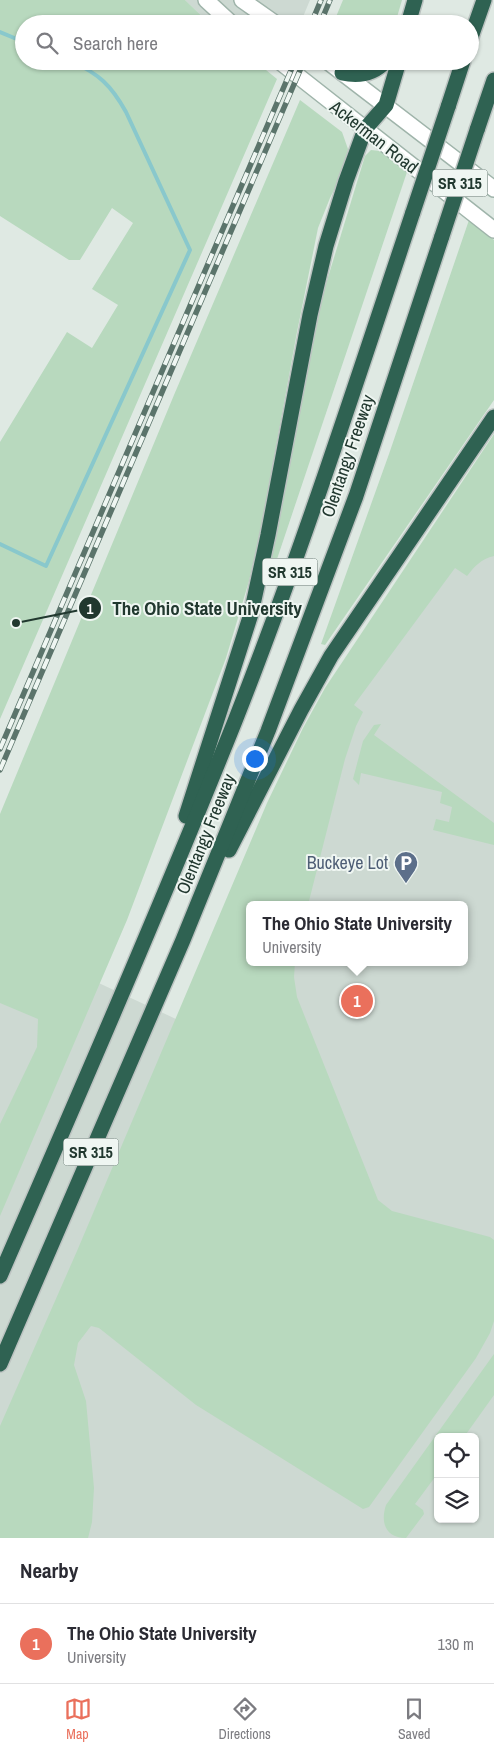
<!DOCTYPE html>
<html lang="en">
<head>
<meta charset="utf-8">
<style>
  :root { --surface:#fff; --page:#f2f2f3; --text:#2b2b33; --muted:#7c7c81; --line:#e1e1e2; --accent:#ea705c }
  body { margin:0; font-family:"Archivo Narrow",sans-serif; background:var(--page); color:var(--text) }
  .controls { position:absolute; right:15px; bottom:15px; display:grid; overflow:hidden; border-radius:8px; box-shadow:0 1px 4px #0004 }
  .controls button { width:45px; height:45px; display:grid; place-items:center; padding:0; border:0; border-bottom:1px solid var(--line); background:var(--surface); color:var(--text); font:25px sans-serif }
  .you { position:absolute; left:254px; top:758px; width:18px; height:18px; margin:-12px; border:4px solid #fff; border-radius:50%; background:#1a73e8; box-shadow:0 0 0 8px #1a73e833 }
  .badge { display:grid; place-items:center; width:32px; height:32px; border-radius:50%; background:var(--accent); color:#fff; font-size:16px; font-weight:700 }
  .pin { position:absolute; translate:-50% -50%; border:2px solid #fff; box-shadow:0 1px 5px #0006 }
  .popup { position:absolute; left:246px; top:901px; width:222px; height:65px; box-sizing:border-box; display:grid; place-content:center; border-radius:8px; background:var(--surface); filter:drop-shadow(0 1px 4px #0005); font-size:16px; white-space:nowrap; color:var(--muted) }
  .popup b { font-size:19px; color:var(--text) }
  .popup::after { content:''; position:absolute; left:50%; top:100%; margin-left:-10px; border:10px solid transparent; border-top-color:var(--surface) }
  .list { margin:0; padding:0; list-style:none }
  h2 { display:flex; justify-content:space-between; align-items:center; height:65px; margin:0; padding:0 20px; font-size:21px }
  h2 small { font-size:16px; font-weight:400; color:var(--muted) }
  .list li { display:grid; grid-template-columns:32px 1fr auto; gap:15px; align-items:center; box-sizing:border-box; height:80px; padding:0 20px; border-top:1px solid var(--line) }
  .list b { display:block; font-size:19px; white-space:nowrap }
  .list p { margin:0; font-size:16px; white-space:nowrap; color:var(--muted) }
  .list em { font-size:16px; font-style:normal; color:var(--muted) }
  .icon { flex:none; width:28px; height:28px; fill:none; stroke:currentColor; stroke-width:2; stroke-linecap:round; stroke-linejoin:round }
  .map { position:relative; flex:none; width:494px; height:1538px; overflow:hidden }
  .search { position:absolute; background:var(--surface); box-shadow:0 1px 4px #0004; left:15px; right:15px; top:15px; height:55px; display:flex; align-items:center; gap:12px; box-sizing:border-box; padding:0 18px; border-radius:28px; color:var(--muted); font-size:19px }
  .sheet { height:145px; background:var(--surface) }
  nav { display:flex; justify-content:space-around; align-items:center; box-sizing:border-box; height:70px; border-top:1px solid var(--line); background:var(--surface); font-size:14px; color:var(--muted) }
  nav a { display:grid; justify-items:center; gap:2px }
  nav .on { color:var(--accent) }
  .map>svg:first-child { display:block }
  .built { fill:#cdd9d2; fill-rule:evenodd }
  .green { fill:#b8d9be }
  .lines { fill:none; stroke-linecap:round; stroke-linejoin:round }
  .stream { stroke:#89c8cc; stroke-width:4 }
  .secondary-casing { stroke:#9fb4aa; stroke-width:18 }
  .motorway-casing { stroke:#bcc3c1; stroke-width:18 }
  .secondary { stroke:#fff; stroke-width:15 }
  .motorway { stroke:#2f6252; stroke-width:15 }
  .rail-casing { stroke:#5b746b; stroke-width:5.5 }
  .rail { stroke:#eff6f2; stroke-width:4; stroke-dasharray:11; stroke-linecap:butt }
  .motorway-bridge-casing { stroke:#bcc3c1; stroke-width:18; stroke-linecap:butt }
  .motorway-bridge { stroke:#2f6252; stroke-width:15 }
  .labels { text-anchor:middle; stroke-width:4; stroke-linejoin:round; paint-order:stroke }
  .shield { fill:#eff6f2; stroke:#5f716a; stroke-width:1 }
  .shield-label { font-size:16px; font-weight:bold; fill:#21382f }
  .street-label { font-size:18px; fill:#21382f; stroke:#eff6f2 }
  .service-label { font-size:18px; fill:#4e5e75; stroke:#eff6f2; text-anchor:end }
  .leader { fill:none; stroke:#21382f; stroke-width:2 }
  .callout-dot { fill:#21382f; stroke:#eff6f2; stroke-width:2 }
  .mark-label { font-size:15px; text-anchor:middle; font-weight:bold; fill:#fff }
  .callout-label { font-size:19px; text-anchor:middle; font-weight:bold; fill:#21382f; stroke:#eff6f2; stroke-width:4; stroke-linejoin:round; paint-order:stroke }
</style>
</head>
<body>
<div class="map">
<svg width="494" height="1538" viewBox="0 0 494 1538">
  <rect width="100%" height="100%" fill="#dfe9e3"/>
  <g class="built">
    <path d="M 185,0 L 310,0 L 300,24 L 210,24 Z"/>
    <path d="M 494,472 L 494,1538 L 0,1538 L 0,937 L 206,1033 L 250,962 L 464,962 L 464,905 L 261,905 L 332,713 ZM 438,1437 L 475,1437 L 475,1519 L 438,1519 Z"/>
  </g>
  <g class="green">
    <path d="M 0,0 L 185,0 L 210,24 L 24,24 L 24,61 L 255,61 L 277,79 L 0,719 L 0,442 L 67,332 L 92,348 L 118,305 L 92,289 L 133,223 L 112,208 L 80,260 L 69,260 L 0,216 Z"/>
    <path d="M 343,0 L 402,0 L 395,24 L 333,24 Z"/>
    <path d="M 300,100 L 342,132 L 348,149 L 346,166 L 330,198 L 318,228 L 297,332 L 261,529 L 249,581 L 226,658 L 127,920 L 0,1216 L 0,1124 L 37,1047 L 38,1019 L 0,1003 L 0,814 L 174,395 Z"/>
    <path d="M 371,150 L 380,151 L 407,172 L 273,571 L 269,570 L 322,297 L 365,156 Z"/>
    <path d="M 469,220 L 494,240 L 494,400 L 325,645 L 321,644 L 389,454 Z"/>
    <path d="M 494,434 L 494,556 C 481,559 475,566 467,576 L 455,568 L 354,705 L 363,712 L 356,726 L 345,759 L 308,905 L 250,905 L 250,962 L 295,962 L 294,977 L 297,997 L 378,1200 L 392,1211 L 490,1237 L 494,1240 L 494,1321 L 490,1333 L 476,1358 L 369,1507 L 363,1509 L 196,1405 L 99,1328 L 91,1326 L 78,1343 L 74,1365 L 86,1401 L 94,1488 L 92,1522 L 88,1538 L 0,1538 L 0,1426 L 77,1251 L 267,803 L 303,728 L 325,688 Z"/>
    <path d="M 381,724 L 374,735 L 494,823 L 494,845 L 433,830 L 436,819 L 449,822 L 452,807 L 440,803 L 442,792 L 361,773 L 359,785 L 353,779 L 363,741 L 374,725 Z"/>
    <path d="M 494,1354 L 494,1395 L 464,1437 L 438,1437 L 438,1473 L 415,1504 L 423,1510 L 424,1514 L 406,1538 C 386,1538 380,1523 386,1505 Z"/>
  </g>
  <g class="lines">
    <g class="stream">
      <path d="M 0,32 L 24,42"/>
      <path d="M 0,544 L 46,566 L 190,250 L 126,112 C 111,85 99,74 71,61"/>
    </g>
    <g class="secondary-casing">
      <g id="secondary">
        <path d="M 206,0 L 232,24"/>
        <path d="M 242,0 L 276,24"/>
        <path d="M 279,61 L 494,230"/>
        <path d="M 327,61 L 494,189"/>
      </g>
    </g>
    <g class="motorway-casing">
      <g id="motorway">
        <path d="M 408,24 L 415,0"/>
        <path d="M 470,40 L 484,0"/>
        <path d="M 342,73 C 360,77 374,74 386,61"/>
        <path d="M 448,107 L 463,61"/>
        <path d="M 477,130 L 494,80"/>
        <path d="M 186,816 L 251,614 L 268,535 L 310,315 L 326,246 L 346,181 L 365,129 L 386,105 L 399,61"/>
        <path d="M 229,850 L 301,710 L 331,656 L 494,417"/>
        <path d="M 0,1276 C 80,1092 160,908 235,721 C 301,554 356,383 413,212"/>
        <path d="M 0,1364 L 183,940 L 268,731 L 356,496 L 442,236"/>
      </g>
    </g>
    <use href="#secondary" class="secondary"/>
    <use href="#motorway" class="motorway"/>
    <g class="rail-casing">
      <g id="rail">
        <path d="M 311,24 L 321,0"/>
        <path d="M 320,24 L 330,0"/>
        <path d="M 0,749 L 295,61"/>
        <path d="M 0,770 L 304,61"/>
      </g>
    </g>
    <use href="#rail" class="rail"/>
    <g class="motorway-bridge-casing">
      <g id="motorway-bridge">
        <path d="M 413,212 L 448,107"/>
        <path d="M 442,236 L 477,130"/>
      </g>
    </g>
    <use href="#motorway-bridge" class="motorway-bridge"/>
  </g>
  <defs>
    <g id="parking-pin" transform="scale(1.25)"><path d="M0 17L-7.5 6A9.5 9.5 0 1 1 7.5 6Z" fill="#5c6f8a" stroke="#eff6f2"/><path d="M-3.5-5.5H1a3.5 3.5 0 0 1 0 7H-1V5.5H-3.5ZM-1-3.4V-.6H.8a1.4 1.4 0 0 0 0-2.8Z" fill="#fff"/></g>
  </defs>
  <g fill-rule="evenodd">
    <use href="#parking-pin" x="406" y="863"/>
  </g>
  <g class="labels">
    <g class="shield">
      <rect x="432.5" y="169.5" width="55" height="27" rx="4"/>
      <rect x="262.5" y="558.5" width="55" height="27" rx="4"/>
      <rect x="63.5" y="1138.5" width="55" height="27" rx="4"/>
    </g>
    <g class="shield-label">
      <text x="460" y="189">SR 315</text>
      <text x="290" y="578">SR 315</text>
      <text x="91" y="1158">SR 315</text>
    </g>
    <g class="street-label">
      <text transform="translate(374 137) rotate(38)" y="6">Ackerman Road</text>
      <text transform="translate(348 456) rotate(-71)" y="6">Olentangy Freeway</text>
      <text transform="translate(206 834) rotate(-68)" y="6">Olentangy Freeway</text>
    </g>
    <g class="service-label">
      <text x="388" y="869">Buckeye Lot</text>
    </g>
  </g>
  <path class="leader" d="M16 623L90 608"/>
  <g class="callout-dot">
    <circle cx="16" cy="623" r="5"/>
    <circle cx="90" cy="608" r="12"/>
  </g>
  <g class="mark-label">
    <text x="90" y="614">1</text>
  </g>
  <g class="callout-label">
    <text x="207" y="615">The Ohio State University</text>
  </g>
</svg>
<div class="controls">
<button><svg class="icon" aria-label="locate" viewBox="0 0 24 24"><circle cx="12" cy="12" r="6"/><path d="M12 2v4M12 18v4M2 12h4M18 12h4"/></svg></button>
<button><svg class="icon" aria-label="layers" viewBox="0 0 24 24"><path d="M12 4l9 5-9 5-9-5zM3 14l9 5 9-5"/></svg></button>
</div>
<div class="you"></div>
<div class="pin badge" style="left:357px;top:1001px">1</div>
<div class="popup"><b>The Ohio State University</b>University</div>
<div class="search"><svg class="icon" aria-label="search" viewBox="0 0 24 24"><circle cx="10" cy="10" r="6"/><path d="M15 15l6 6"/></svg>Search here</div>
</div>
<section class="sheet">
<h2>Nearby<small></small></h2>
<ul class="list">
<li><span class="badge">1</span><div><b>The Ohio State University</b><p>University</p></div><em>130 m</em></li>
</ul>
</section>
<nav>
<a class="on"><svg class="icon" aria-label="map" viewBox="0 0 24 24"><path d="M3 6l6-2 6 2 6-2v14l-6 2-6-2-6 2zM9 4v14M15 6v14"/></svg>Map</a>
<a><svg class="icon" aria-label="directions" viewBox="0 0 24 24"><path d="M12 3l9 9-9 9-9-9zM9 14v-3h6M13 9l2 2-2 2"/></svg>Directions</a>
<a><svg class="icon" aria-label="saved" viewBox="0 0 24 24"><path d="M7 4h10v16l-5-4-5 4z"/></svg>Saved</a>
</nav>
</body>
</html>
